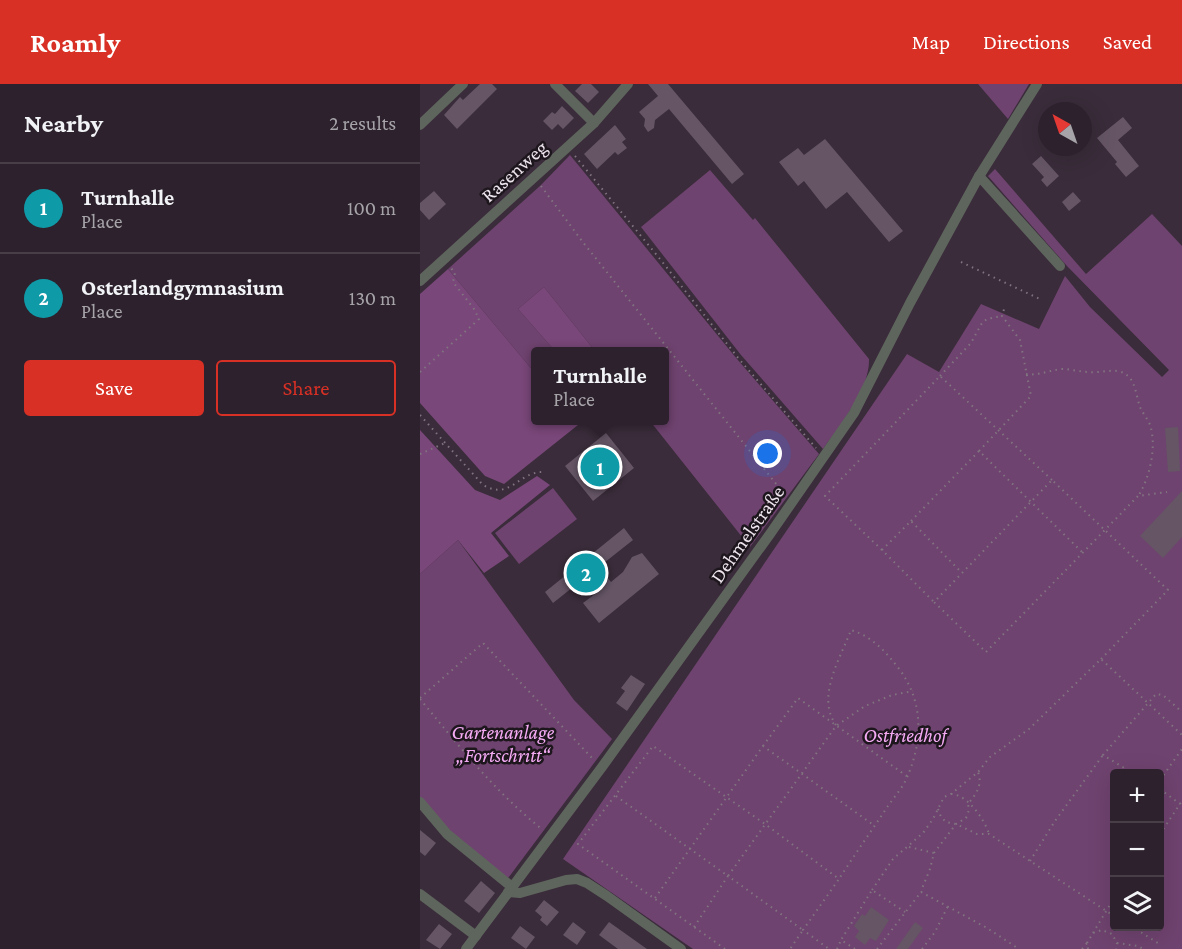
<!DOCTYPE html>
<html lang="en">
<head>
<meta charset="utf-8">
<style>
  :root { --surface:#2c212c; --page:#382e38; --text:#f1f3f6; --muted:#a6a3a9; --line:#483e48; --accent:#d93025 }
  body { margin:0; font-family:"Crimson Pro",serif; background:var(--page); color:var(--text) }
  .controls { position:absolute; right:18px; bottom:18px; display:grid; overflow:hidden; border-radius:6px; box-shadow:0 6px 24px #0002 }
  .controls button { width:54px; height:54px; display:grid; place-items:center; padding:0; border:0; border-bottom:2px solid var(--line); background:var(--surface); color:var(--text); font:30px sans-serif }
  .compass { position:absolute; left:618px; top:18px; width:54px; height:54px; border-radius:50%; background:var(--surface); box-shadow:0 6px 24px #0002; rotate:320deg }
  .you { position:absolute; left:348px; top:370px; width:21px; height:21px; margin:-15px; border:4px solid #fff; border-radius:50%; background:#1a73e8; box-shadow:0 0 0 9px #1a73e833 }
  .badge { display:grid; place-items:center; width:39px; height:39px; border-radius:50%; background:var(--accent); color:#fff; font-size:20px; font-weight:700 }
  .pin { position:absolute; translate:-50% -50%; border:3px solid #fff; box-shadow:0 2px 6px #0006 }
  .popup { position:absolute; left:111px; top:263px; width:138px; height:78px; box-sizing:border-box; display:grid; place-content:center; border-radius:6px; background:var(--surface); filter:drop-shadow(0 2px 4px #0005); font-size:20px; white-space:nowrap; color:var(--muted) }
  .popup b { font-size:22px; color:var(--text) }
  .popup::after { content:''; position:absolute; left:50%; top:100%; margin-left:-12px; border:12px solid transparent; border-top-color:var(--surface) }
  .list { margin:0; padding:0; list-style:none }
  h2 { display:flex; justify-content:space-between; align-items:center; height:78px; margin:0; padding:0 24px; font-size:26px }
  h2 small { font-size:20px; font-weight:400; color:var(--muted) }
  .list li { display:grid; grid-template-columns:39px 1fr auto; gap:18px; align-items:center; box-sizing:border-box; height:90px; padding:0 24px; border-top:2px solid var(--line) }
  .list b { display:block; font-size:22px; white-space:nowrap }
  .list p { margin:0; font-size:20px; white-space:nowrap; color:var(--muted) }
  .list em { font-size:20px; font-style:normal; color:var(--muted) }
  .actions { display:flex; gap:12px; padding:18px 24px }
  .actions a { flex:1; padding:14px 0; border:2px solid var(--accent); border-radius:6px; text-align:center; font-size:21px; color:var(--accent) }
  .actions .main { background:var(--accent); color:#fff }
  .icon { flex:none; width:33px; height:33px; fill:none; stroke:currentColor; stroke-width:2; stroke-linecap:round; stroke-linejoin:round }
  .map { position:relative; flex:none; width:762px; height:865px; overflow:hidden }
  header { display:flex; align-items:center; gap:36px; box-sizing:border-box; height:84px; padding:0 30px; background:var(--accent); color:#fff }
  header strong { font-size:28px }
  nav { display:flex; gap:33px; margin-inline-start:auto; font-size:21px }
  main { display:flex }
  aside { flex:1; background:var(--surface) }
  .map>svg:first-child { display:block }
  .green { fill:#6f436f; fill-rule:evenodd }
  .forest { fill:#794779 }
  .building { fill:#655565 }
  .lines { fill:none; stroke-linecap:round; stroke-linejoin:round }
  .path { stroke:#817480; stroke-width:2; stroke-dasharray:1.5 4.5; stroke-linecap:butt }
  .minor { stroke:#5e655d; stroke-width:10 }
  .labels { text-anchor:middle; stroke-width:5; stroke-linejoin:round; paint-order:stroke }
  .street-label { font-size:20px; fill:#eee4ed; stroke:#1d171d }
  .park-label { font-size:20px; font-style:italic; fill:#f5aaf4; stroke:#1d171d }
</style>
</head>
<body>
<header>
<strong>Roamly</strong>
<nav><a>Map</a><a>Directions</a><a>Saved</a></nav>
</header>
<main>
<aside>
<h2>Nearby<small>2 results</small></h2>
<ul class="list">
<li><span class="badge" style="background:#0f9aa8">1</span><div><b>Turnhalle</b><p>Place</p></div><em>100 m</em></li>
<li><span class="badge" style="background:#0f9aa8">2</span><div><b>Osterlandgymnasium</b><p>Place</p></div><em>130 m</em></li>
</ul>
<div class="actions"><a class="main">Save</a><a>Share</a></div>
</aside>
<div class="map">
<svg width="762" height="865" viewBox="0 0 762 865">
  <rect width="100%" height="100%" fill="#3a2c3a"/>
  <g class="green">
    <path d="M 558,0 L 609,0 L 588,35 Z"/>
    <path d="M 150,71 L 317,275 L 399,370 L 330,463 L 230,337 L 244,336 L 244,268 L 175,267 L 124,203 L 98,225 L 135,267 L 116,268 L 115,289 L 28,185 L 121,101 Z"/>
    <path d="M 575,85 L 666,190 L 732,130 L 762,162 L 762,865 L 273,865 L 143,775 L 487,270 L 519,288 L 561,220 L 619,245 L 645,192 L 670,223 L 742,293 L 749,286 L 647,182 L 568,92 ZM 694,690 L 740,690 L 740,842 L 694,842 Z"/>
    <path d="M 290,86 L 333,136 L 335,134 L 449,275 C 450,305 420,341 403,365 L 321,271 L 221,143 Z"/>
    <path d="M 133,404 L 157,435 L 99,480 L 75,449 Z"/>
    <path d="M 38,456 L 154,616 L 192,655 L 83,801 L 0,721 L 0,490 Z"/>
  </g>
  <g class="forest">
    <path d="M 28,185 L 115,289 L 116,336 L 163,337 L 84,400 L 65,392 L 0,319 L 0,210 Z"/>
    <path d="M 124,203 L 175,267 L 135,267 L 98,225 Z"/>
    <path d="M 0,346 L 55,406 L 80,416 L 117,392 L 130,401 L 71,449 L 89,472 L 64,489 L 38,456 L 0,490 Z"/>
  </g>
  <g class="building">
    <path d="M 60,0 L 72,0 L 77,5 L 37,45 L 24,31 L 40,13 L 43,16 Z"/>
    <path d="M 162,0 L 171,0 L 179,8 L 168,19 L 155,7 Z"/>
    <path d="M 228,0 L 248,0 L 324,90 L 312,100 L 249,25 L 235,36 L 234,44 L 228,48 L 224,42 L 225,35 L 219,28 L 238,12 Z"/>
    <path d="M 142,22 L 154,34 L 143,45 L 138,40 L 132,46 L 123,37 L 132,28 L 135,30 Z"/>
    <path d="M 703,33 L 712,44 L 698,56 L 719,82 L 706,93 L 695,80 L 697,78 L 677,54 Z"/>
    <path d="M 195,41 L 206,55 L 202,58 L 207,64 L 198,71 L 195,68 L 177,85 L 164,70 Z"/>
    <path d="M 405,55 L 483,147 L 469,158 L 427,108 L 406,125 L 384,97 L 378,102 L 359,78 L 378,64 L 384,71 Z"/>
    <path d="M 621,72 L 639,92 L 627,103 L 621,96 L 624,93 L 612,80 Z"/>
    <path d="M 14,107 L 26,120 L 9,136 L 0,126 L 0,119 Z"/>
    <path d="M 653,108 L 661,117 L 649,127 L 642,118 Z"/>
    <path d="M 758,343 L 760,387 L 748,388 L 745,344 Z"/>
    <path d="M 186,349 L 214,384 L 173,417 L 145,382 Z"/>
    <path d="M 762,407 L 762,453 L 743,474 L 720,452 Z"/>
    <path d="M 204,444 L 213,456 L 175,486 L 180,484 L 191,498 L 203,488 L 212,473 L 222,469 L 239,490 L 179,539 L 163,519 L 179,507 L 167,492 L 133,519 L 125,508 Z"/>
    <path d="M 211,591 L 225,600 L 207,627 L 196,619 L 205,607 L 201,604 Z"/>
    <path d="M 0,746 L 16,759 L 5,772 L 0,768 Z"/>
    <path d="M 61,797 L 75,809 L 59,829 L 44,817 Z"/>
    <path d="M 124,816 L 139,828 L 127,842 L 120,836 L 122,833 L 115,827 Z"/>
    <path d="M 451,823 L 469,836 L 456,857 L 450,854 L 445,861 L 435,853 L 439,847 L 434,842 L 442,830 L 445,832 Z"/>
    <path d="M 153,838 L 166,848 L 157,861 L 143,851 Z"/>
    <path d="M 189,838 L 227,865 L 198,865 L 179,851 Z"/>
    <path d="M 495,838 L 503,844 L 488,865 L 476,865 Z"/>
    <path d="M 19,840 L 32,850 L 20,865 L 6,856 Z"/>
    <path d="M 100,842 L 115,853 L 106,865 L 91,854 Z"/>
  </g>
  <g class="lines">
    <g class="path">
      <path d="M 155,72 L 240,175 L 319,275 L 396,364"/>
      <path d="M 121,102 L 162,157 L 365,411"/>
      <path d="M 541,178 L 622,216"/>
      <path d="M 0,288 L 59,235 L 54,225 L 33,198 L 35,189 L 31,184"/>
      <path d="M 606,290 C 619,292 629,286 642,285 C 651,285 660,288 669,288 C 678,289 688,286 697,287 C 716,290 715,309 720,323 C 723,330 729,336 731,344 C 736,365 730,392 719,411"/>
      <path d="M 520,292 L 551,259 L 562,239 L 567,235 L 582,232"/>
      <path d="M 0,331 L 63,401 C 91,417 98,387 124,388"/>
      <path d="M 559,367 L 611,312 L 600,256 L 582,232 L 585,222"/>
      <path d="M 0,370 L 25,359"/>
      <path d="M 491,437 L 559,367 L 662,468"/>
      <path d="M 462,466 L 405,412 L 520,292 L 632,396"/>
      <path d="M 513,517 L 462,466 L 491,437 L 542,489"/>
      <path d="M 681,575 L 748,506 L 632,396 L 514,518 L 566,568 L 718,412 L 747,408"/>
      <path d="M 0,614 L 63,559 L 173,675"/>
      <path d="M 0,615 C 39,662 75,708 123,746"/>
      <path d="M 416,641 C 396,613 420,575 431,546 C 453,553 466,568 480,586 C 503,618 503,655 488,691 C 484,702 475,712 468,722 C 452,746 435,770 419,795"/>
      <path d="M 343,662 L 378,614 L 488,693"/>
      <path d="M 714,690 L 683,671 L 736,610 L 743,611 L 762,628"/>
      <path d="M 740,696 L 762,665"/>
      <path d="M 740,705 L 760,720"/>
      <path d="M 531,710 C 547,710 565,736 569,750"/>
      <path d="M 196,712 L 308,792 L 416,642 L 445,622 L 472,611 L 493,607"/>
      <path d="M 518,725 L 521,733 L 526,738 L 536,740 L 557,750 L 569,750 L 694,832"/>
      <path d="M 740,750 L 762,717"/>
      <path d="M 489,763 L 514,769 L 510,785 L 501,807"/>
      <path d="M 514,769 L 536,740 L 546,734 L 549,726 L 548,720 C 556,710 563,701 558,688"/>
      <path d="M 610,777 L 635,737 L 683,671"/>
      <path d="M 452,806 L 473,775 L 503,749 L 513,735 L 524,713 L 531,710 L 558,688 L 570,673 L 609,645 L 681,575 L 762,651"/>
      <path d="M 235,814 L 343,662 L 455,742"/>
      <path d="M 711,842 L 741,861"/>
      <path d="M 274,843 L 308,792 L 383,846 L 370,865"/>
      <path d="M 673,849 L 694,814"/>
      <path d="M 697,859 L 718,862 L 723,865"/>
      <path d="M 305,865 L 158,760 L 233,662 L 345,740 L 419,795 L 383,846 L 409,865"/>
      <path d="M 417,865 L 421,856"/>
      <path d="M 435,865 L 421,856 L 452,806 L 485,828"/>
      <path d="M 457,865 L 501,808 L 567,844 L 599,865"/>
      <path d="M 502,865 L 515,848 L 528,822"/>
      <path d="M 662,865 L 667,859"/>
      <path d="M 668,865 L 667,859 L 673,849 L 682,846 L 692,850 L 697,859 L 696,865"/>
    </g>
    <g class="minor">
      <path d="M 135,0 L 174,39"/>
      <path d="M 0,41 L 43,0"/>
      <path d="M 559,92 L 640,182"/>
      <path d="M 0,197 L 174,39 L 208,0"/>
      <path d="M 0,718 L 27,750 L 92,803"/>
      <path d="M 88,808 L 100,809 L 146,796 L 157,795 L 167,799 L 187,812 L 261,865"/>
      <path d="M 0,810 L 56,852"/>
      <path d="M 46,865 L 182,683 L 350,450 L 434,329 L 490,219 L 558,94 L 617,0"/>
    </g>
  </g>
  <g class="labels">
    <g class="street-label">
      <text transform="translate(94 87) rotate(-42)" y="7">Rasenweg</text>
      <text transform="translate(327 450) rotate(-55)" y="7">Dehmelstraße</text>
    </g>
    <g class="park-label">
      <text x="83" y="655">Gartenanlage<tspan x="83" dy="23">„Fortschritt“</tspan></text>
      <text x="485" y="658">Ostfriedhof</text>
    </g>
  </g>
</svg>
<div class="controls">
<button>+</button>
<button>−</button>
<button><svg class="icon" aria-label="layers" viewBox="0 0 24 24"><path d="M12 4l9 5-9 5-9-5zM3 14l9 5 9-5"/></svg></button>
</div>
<svg class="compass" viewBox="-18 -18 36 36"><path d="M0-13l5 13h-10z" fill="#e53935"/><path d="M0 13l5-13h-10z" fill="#a6a3a9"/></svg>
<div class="you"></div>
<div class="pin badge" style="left:180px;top:383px;background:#0f9aa8">1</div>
<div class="popup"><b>Turnhalle</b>Place</div>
<div class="pin badge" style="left:166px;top:489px;background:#0f9aa8">2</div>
</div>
</main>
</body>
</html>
